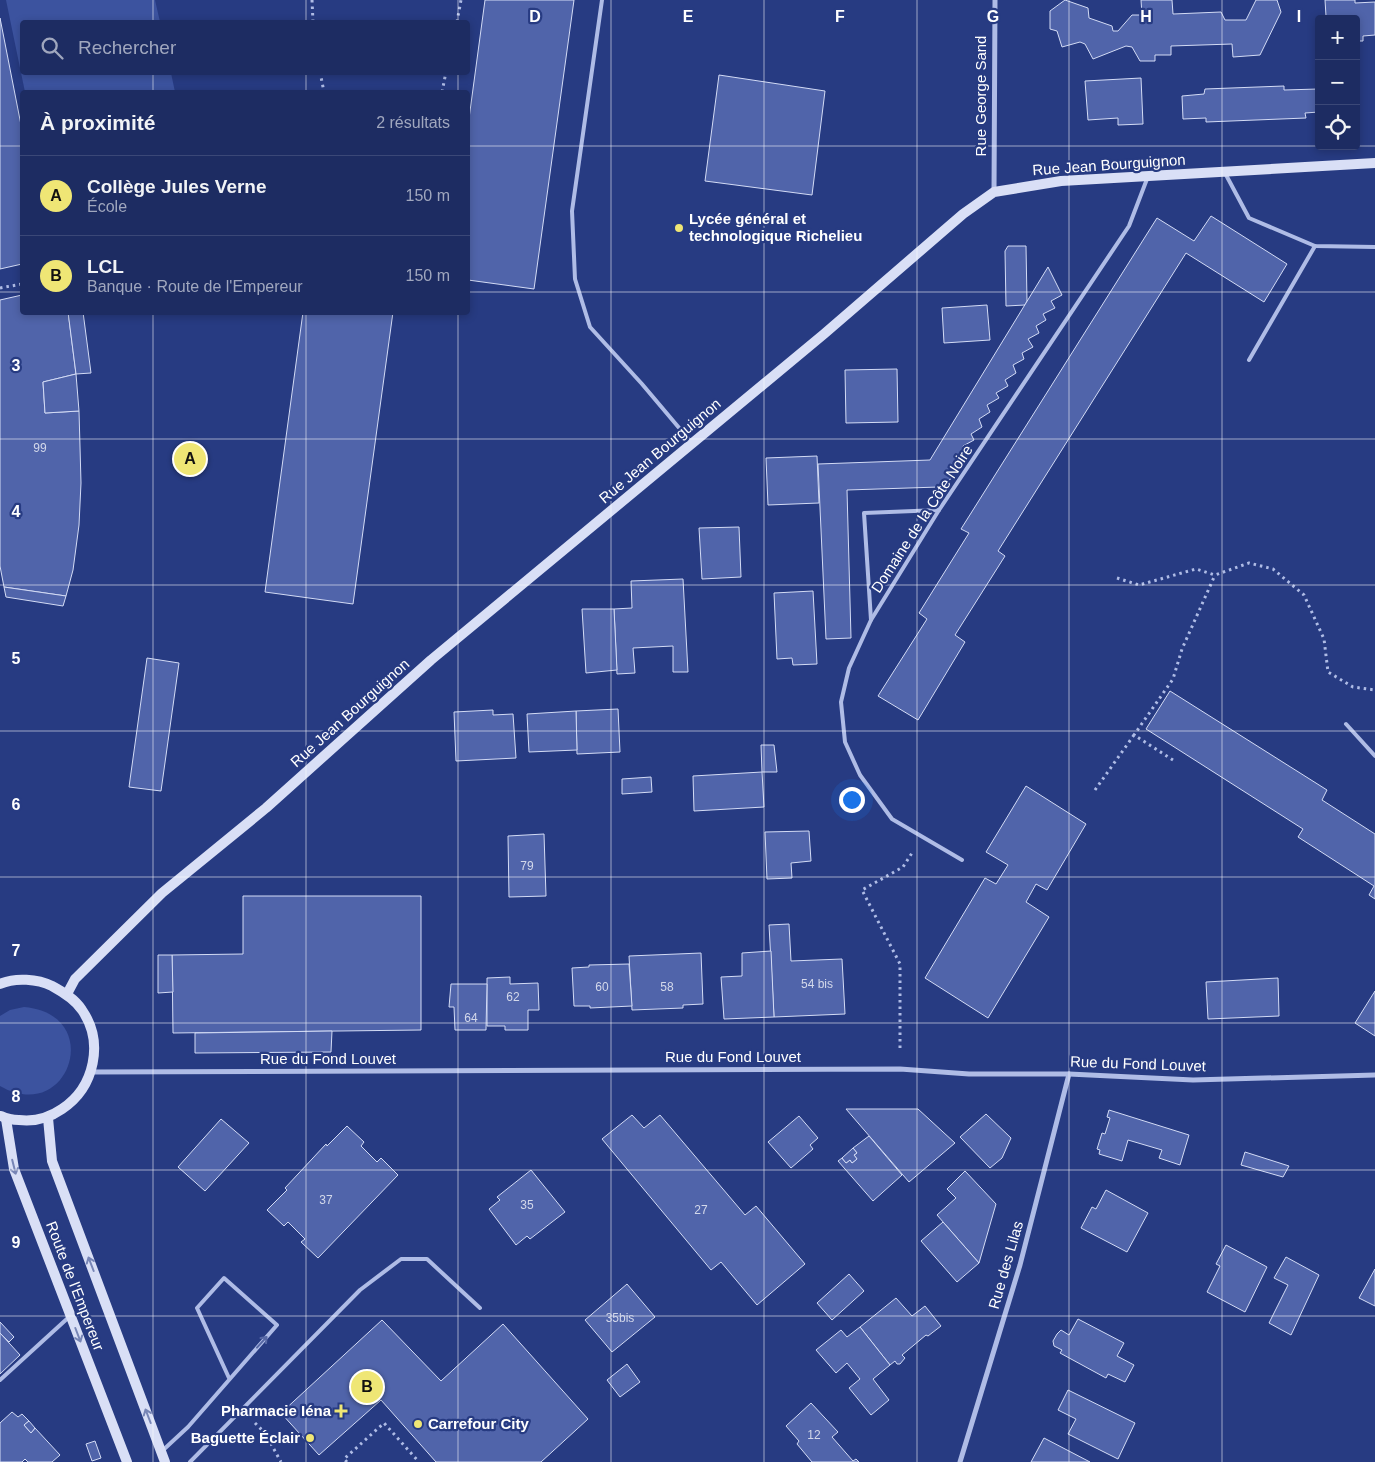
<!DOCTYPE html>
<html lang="fr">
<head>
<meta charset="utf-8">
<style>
  :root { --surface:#1d2c62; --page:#253468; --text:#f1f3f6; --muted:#a0a7be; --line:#3b4877; --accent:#efe675 }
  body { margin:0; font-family:Arial,sans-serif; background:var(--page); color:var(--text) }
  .controls { position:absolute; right:15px; top:15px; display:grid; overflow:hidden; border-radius:5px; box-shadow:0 2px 8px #0003 }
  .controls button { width:45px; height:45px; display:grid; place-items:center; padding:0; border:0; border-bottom:1px solid var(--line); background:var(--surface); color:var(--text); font:25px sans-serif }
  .you { position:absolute; left:851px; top:799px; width:18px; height:18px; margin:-12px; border:4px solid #fff; border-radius:50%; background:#1a73e8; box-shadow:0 0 0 8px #1a73e833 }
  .badge { display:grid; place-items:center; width:32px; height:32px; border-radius:50%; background:var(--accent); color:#111; font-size:16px; font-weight:700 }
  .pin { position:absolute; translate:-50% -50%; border:2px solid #fff; box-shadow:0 1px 5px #0006 }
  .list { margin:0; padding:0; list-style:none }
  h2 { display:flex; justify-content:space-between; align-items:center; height:65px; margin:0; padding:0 20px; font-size:21px }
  h2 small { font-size:16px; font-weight:400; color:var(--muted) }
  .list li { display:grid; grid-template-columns:32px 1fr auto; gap:15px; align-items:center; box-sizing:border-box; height:80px; padding:0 20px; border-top:1px solid var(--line) }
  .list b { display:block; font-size:19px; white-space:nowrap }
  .list p { margin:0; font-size:16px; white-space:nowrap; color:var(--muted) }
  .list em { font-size:16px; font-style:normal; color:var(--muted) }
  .icon { flex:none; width:28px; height:28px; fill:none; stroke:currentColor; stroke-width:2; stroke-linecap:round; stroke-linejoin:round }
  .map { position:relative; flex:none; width:1375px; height:1462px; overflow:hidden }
  .search { position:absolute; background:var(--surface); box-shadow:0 2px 8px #0003; left:20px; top:20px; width:450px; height:55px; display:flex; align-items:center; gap:12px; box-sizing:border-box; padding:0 18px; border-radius:5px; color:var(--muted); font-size:19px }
  .panel { position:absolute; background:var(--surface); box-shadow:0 2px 8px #0003; left:20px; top:90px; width:450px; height:225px; border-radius:5px }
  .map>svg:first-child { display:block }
  .green { fill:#3c539f }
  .building { fill:#5064aa; stroke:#d3dbf5 }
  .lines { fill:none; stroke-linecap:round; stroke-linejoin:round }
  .path { stroke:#afbce6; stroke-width:3; stroke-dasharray:2.5 4; stroke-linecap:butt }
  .lane { stroke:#afbce6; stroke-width:4 }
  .street { stroke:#afbce6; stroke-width:5 }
  .secondary { stroke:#d9dff6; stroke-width:10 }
  .oneway { stroke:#7785b6 }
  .oneway2 { stroke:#5768a5 }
  .grid { fill:none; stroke:#fff; stroke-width:1; stroke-opacity:0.55 }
  .poi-dot { fill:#efe675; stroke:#273b82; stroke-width:2 }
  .labels { text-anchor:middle; stroke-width:4.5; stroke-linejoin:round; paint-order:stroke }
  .number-label { font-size:12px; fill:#d3d8ea }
  .street-label { font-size:15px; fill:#fff; stroke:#273b82 }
  .poi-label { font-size:15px; font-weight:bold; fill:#fff; stroke:#273b82; text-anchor:start }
  .grid-label { font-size:16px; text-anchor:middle; font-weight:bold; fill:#fff; stroke:#273b82; stroke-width:4.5; stroke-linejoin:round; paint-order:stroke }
</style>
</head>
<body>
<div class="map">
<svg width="1375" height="1462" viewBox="0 0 1375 1462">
  <rect width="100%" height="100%" fill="#273b82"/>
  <g class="green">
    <path d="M 6,0 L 155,0 L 160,22 L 22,22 L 22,72 L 171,73 L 175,92 L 25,92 Z"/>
    <path d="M 24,1007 C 106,1014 69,1126 0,1086 L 0,1016 L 10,1010 Z"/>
  </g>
  <g class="building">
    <path d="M 485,0 L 574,0 L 534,289 L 468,280 L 468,126 Z"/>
    <path d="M 1065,0 L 1088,8 L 1089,18 L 1112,26 L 1113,31 L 1118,31 L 1132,15 L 1142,15 L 1141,0 L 1172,0 L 1173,14 L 1221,12 L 1225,20 L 1246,20 L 1256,0 L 1277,0 L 1281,12 L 1260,55 L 1233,57 L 1232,44 L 1171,46 L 1171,55 L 1155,55 L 1155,61 L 1140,61 L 1132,47 L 1126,46 L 1093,59 L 1085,44 L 1080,42 L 1062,47 L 1057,31 L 1050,29 L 1050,11 Z"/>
    <path d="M 1325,0 L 1355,0 L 1355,3 L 1375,2 L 1375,35 L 1363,36 L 1363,41 L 1356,41 L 1356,19 L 1323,19 L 1326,16 Z"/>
    <path d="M 0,18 L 22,130 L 22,264 L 0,269 Z"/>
    <path d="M 719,75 L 825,91 L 812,195 L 705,181 Z"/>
    <path d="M 1141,78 L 1143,124 L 1118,125 L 1118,118 L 1088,120 L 1085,81 Z"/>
    <path d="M 1284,86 L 1284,90 L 1318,89 L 1319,112 L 1305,113 L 1306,118 L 1206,122 L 1206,118 L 1183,119 L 1182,96 L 1204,94 L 1205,89 Z"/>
    <path d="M 1211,216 L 1287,264 L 1264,302 L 1186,253 L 998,551 L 1005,556 L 955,635 L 965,642 L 918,720 L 878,696 L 927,619 L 919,613 L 969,533 L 961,529 L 1157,218 L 1194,241 Z"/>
    <path d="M 1008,246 L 1026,246 L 1027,301 L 1025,305 L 1006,306 L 1005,251 Z"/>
    <path d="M 1048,267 L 1062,295 L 1051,301 L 1055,308 L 1043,314 L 1046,320 L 1036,326 L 1039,333 L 1028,339 L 1033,347 L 1022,353 L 1024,359 L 1013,365 L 1016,373 L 1005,380 L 1008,386 L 996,393 L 999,398 L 987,405 L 990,412 L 979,419 L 982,427 L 971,434 L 974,440 L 963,446 L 966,454 L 956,459 L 958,466 L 949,472 L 952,478 L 939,487 L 847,490 L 851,638 L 826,639 L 818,464 L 930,460 Z"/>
    <path d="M 22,295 L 22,312 L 68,312 L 69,319 L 76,374 L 43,382 L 45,413 L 79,411 L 81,483 L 79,525 L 73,570 L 66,596 L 4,587 L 0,566 L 0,300 Z"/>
    <path d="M 987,305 L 990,340 L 944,343 L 942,308 Z"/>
    <path d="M 68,312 L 83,312 L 91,373 L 76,374 Z"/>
    <path d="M 303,312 L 393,312 L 353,604 L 265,592 Z"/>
    <path d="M 897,369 L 898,422 L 846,423 L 845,370 Z"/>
    <path d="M 76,374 L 79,411 L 45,413 L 43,382 Z"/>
    <path d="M 817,456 L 819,503 L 768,505 L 766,458 Z"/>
    <path d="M 739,527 L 741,577 L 702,579 L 699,528 Z"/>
    <path d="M 683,579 L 688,672 L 673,672 L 673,646 L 633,648 L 635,673 L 617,674 L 614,609 L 632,608 L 631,581 Z"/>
    <path d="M 4,587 L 66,596 L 63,606 L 6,597 Z"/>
    <path d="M 813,591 L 817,664 L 793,665 L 792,658 L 777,659 L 774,593 Z"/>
    <path d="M 582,609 L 614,609 L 617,670 L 586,673 Z"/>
    <path d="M 147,658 L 179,663 L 161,791 L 129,787 Z"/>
    <path d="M 1170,691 L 1327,790 L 1322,800 L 1375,834 L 1375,899 L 1369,895 L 1374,886 L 1298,837 L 1303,829 L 1146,729 Z"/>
    <path d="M 618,709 L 620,752 L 577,754 L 576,711 Z"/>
    <path d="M 493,710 L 493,715 L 513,714 L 516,758 L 456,761 L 454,712 Z"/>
    <path d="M 576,711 L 577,750 L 529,752 L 527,714 Z"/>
    <path d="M 761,745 L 774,745 L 777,772 L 762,772 Z"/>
    <path d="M 762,772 L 764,807 L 694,811 L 693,776 Z"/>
    <path d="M 651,777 L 652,792 L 622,794 L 622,779 Z"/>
    <path d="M 1026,786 L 1086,824 L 1047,890 L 1036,884 L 1026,902 L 1049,917 L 988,1018 L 925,978 L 985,878 L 996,884 L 1008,865 L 986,852 Z"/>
    <path d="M 809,831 L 811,861 L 791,863 L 792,878 L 767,879 L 765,832 Z"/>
    <path d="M 544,834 L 546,896 L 509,897 L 508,836 Z"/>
    <path d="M 243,896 L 421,896 L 421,1030 L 173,1033 L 172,955 L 243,954 Z"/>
    <path d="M 789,924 L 791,961 L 842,959 L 845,1014 L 774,1017 L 769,925 Z"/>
    <path d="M 771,951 L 774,1017 L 724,1019 L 721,977 L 742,976 L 742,953 Z"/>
    <path d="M 701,953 L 703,1004 L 683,1005 L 683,1008 L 632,1010 L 629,956 Z"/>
    <path d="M 158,955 L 172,955 L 173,992 L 158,993 Z"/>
    <path d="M 629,964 L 632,1006 L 590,1008 L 590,1006 L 574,1006 L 572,968 L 589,967 L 589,965 Z"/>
    <path d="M 510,977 L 510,984 L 538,983 L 539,1010 L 528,1010 L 528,1030 L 505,1030 L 505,1026 L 487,1026 L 487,978 Z"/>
    <path d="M 1278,978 L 1279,1016 L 1208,1019 L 1206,982 Z"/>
    <path d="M 451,984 L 487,984 L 486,1030 L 455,1030 L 454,1007 L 449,1007 Z"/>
    <path d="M 1375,991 L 1375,1036 L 1355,1023 Z"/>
    <path d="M 332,1031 L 331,1052 L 195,1053 L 195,1033 Z"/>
    <path d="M 846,1109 L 918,1109 L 955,1143 L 909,1182 Z"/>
    <path d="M 1109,1110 L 1189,1135 L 1180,1165 L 1159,1158 L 1162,1150 L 1128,1140 L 1122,1161 L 1099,1154 L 1100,1150 L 1097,1149 L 1102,1133 L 1105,1134 L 1110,1118 L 1107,1117 Z"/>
    <path d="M 986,1114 L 1011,1138 L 1002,1158 L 990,1168 L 960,1137 Z"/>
    <path d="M 632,1115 L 644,1128 L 660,1115 L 745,1215 L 756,1206 L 805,1264 L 757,1305 L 721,1262 L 711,1270 L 602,1139 Z"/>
    <path d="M 799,1116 L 818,1138 L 810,1145 L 813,1149 L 791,1168 L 768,1142 Z"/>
    <path d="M 221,1119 L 249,1143 L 205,1191 L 178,1167 Z"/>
    <path d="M 347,1126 L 364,1142 L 361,1146 L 377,1162 L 381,1158 L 398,1175 L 318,1258 L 301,1242 L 305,1239 L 288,1222 L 284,1226 L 267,1210 L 287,1190 L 285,1188 L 326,1144 L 327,1146 Z"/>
    <path d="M 869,1136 L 902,1175 L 873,1201 L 838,1161 L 842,1158 L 846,1163 L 850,1160 L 852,1163 L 857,1159 L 854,1155 L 857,1153 L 853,1148 Z"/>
    <path d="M 853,1148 L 857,1153 L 854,1155 L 857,1159 L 852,1163 L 850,1160 L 846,1163 L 842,1158 Z"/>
    <path d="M 1245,1152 L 1289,1166 L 1283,1177 L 1241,1165 Z"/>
    <path d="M 531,1170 L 565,1212 L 530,1239 L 527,1236 L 516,1245 L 489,1209 L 500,1200 L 497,1197 Z"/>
    <path d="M 965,1171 L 996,1204 L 979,1263 L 937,1215 L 956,1198 L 947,1189 Z"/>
    <path d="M 1106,1190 L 1148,1213 L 1127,1252 L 1081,1228 L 1092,1207 L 1096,1209 Z"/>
    <path d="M 943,1222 L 979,1263 L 957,1282 L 921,1241 Z"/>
    <path d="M 1226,1245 L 1267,1267 L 1245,1312 L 1207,1292 L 1220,1266 L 1216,1264 Z"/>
    <path d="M 1286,1257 L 1319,1275 L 1291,1335 L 1269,1323 L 1288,1285 L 1274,1278 Z"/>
    <path d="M 1375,1269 L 1375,1306 L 1359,1298 Z"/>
    <path d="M 849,1274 L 864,1291 L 832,1320 L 817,1303 Z"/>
    <path d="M 627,1284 L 655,1317 L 612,1352 L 585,1320 Z"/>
    <path d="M 896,1298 L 912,1316 L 925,1306 L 941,1326 L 928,1336 L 926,1335 L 902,1355 L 905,1358 L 900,1364 L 897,1364 L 895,1361 L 890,1365 L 860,1327 Z"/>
    <path d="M 1078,1319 L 1124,1343 L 1117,1356 L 1134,1365 L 1125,1382 L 1108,1374 L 1106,1378 L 1060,1353 L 1062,1350 L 1054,1346 L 1053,1341 L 1057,1334 L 1061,1330 L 1069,1335 Z"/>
    <path d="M 382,1320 L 441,1381 L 503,1324 L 588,1419 L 541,1462 L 436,1462 L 381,1400 L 319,1455 L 281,1413 Z"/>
    <path d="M 0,1322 L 14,1337 L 9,1342 L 0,1333 Z"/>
    <path d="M 860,1327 L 890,1365 L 873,1379 L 889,1400 L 871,1415 L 849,1388 L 860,1379 L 847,1363 L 836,1373 L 816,1350 L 841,1330 L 847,1337 Z"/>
    <path d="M 0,1333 L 20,1355 L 0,1374 Z"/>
    <path d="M 627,1364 L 640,1382 L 620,1397 L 607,1380 Z"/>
    <path d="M 1068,1390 L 1135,1423 L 1118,1459 L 1068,1434 L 1076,1419 L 1058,1410 Z"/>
    <path d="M 811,1403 L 838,1432 L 832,1437 L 853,1461 L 856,1459 L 859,1462 L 812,1462 L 797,1444 L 799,1441 L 786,1426 Z"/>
    <path d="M 12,1412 L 18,1417 L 22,1414 L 29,1421 L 24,1425 L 31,1433 L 35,1428 L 60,1455 L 52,1462 L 28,1462 L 25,1459 L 22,1462 L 0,1462 L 0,1423 Z"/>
    <path d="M 29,1421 L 35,1428 L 31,1433 L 24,1425 Z"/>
    <path d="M 1044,1438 L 1090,1462 L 1031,1462 Z"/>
    <path d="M 95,1441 L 101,1458 L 92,1461 L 86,1444 Z"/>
  </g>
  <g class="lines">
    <g class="path">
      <path d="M 312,0 L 313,22"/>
      <path d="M 457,22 L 461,0"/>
      <path d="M 320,72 L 324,92"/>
      <path d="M 442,92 L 446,72"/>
      <path d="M 0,288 L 22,284"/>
      <path d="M 1117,578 L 1139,585 L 1196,569 L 1215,575 L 1249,563 L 1273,569 L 1304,595 L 1324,639 L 1328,672 L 1353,687 L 1375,690"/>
      <path d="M 1173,760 L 1134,735 L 1173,679 L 1182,649 L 1215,575"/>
      <path d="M 1095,790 L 1134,735"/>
      <path d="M 900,1048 L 900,964 L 862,890 L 903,867 L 912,853"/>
      <path d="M 255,1423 L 265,1433 L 281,1462"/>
      <path d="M 347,1462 L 344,1459 L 384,1423 L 419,1462"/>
    </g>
    <g class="lane">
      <path d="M 602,0 L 572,211 L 575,279 L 590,327 L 642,384 L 691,442"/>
      <path d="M 1225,173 L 1249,218 L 1315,246 L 1375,247"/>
      <path d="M 1249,360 L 1315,246"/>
      <path d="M 871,620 L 864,513 L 939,510"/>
      <path d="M 1346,724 L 1375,756"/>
      <path d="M 962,860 L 892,819 L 860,775 L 845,742 L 841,702 L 849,668 L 871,620 L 939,510 L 1129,226 L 1147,179"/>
      <path d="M 0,1380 L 69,1317"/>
      <path d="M 161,1452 L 188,1427 L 277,1325 L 224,1278 L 197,1308 L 229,1378"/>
      <path d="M 190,1462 L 360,1290 L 401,1259 L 427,1259 L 480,1308"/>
    </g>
    <g class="street">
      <path d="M 994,192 L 995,0"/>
      <path d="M 91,1072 L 900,1069 L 969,1074 L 1069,1074 L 1193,1080 L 1375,1075"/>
      <path d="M 960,1462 L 1020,1265 L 1069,1074"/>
    </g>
    <g class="secondary">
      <path d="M 0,984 C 15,977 38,979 52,986 C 63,992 75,999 82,1010 C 104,1042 95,1087 62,1109 C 49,1118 36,1122 19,1120 C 13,1120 7,1119 1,1116"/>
      <path d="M 67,994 L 75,979 L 162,893 L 266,808 L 431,660 L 824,334 L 963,214 L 994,192 L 1061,181 L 1375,163"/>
      <path d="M 48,1118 L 52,1161 L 165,1462"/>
      <path d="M 6,1119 L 14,1169 L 127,1462"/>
    </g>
  </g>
  <defs><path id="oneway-shaft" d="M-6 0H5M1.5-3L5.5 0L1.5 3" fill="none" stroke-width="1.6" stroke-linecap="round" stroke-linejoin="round" transform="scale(1.25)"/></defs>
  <g class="oneway">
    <use href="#oneway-shaft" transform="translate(14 1167) rotate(76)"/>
    <use href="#oneway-shaft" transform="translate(91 1264) rotate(-111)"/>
    <use href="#oneway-shaft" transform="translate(78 1335) rotate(69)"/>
    <use href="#oneway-shaft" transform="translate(148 1416) rotate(-111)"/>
  </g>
  <use class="oneway2" href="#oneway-shaft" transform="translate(262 1342) rotate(-48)"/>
  <path class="grid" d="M 153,0 L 153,22M 306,0 L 306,22M 458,0 L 458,22M 611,0 L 611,1462M 764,0 L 764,1462M 917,0 L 917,1462M 1069,0 L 1069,1462M 1222,0 L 1222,1462M 153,72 L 153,92M 306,72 L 306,92M 458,72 L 458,92M 0,146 L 22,146M 468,146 L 1319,146M 1356,146 L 1375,146M 0,292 L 22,292M 468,292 L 1375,292M 153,312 L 153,1462M 306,312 L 306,1462M 458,312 L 458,1462M 0,439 L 1375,439M 0,585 L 1375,585M 0,731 L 1375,731M 0,877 L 1375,877M 0,1023 L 1375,1023M 0,1170 L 1375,1170M 0,1316 L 1375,1316"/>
  <g class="poi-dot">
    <circle cx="679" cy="228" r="5"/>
    <path d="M338.5 1403.5h5v5h5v5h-5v5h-5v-5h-5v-5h5z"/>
    <circle cx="418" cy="1424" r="5"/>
    <circle cx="310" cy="1438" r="5"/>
  </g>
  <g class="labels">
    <g class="number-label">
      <text x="40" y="452">99</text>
      <text x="527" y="870">79</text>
      <text x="817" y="988">54 bis</text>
      <text x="602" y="991">60</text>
      <text x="667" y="991">58</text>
      <text x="513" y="1001">62</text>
      <text x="471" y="1022">64</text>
      <text x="326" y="1204">37</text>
      <text x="527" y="1209">35</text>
      <text x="701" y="1214">27</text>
      <text x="620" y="1322">35bis</text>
      <text x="814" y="1439">12</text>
    </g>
    <g class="street-label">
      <text transform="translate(981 96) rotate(-90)" y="5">Rue George Sand</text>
      <text transform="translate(1109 165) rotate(-4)" y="5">Rue Jean Bourguignon</text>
      <text transform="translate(660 451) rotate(-40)" y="5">Rue Jean Bourguignon</text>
      <text transform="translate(922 519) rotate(-57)" y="5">Domaine de la Côte Noire</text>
      <text transform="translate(350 713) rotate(-42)" y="5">Rue Jean Bourguignon</text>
      <text x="733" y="1062">Rue du Fond Louvet</text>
      <text x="328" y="1064">Rue du Fond Louvet</text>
      <text transform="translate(1138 1064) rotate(2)" y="5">Rue du Fond Louvet</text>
      <text transform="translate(1006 1265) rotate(-74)" y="5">Rue des Lilas</text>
      <text transform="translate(75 1286) rotate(69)" y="5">Route de l'Empereur</text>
    </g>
    <g class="poi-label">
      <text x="689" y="224">Lycée général et<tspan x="689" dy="17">technologique Richelieu</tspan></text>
      <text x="331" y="1416" text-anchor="end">Pharmacie Iéna</text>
      <text x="428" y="1429">Carrefour City</text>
      <text x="300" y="1443" text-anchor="end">Baguette Éclair</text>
    </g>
  </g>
  <g class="grid-label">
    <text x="535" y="22">D</text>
    <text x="688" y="22">E</text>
    <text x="840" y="22">F</text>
    <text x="993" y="22">G</text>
    <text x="1146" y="22">H</text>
    <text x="1299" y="22">I</text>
    <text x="16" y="371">3</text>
    <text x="16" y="517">4</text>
    <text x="16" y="664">5</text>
    <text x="16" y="810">6</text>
    <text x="16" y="956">7</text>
    <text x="16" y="1102">8</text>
    <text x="16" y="1248">9</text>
  </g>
</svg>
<div class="controls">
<button>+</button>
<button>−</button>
<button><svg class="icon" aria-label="locate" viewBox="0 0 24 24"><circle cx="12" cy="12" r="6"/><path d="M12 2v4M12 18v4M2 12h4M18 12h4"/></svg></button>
</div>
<div class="you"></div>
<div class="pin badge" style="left:190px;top:459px">A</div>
<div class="pin badge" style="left:367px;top:1387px">B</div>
<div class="search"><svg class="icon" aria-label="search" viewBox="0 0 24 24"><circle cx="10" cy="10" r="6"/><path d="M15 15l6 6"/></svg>Rechercher</div>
<section class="panel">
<h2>À proximité<small>2 résultats</small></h2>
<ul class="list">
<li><span class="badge">A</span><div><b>Collège Jules Verne</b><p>École</p></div><em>150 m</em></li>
<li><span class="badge">B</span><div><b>LCL</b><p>Banque · Route de l'Empereur</p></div><em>150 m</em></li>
</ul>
</section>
</div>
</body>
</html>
